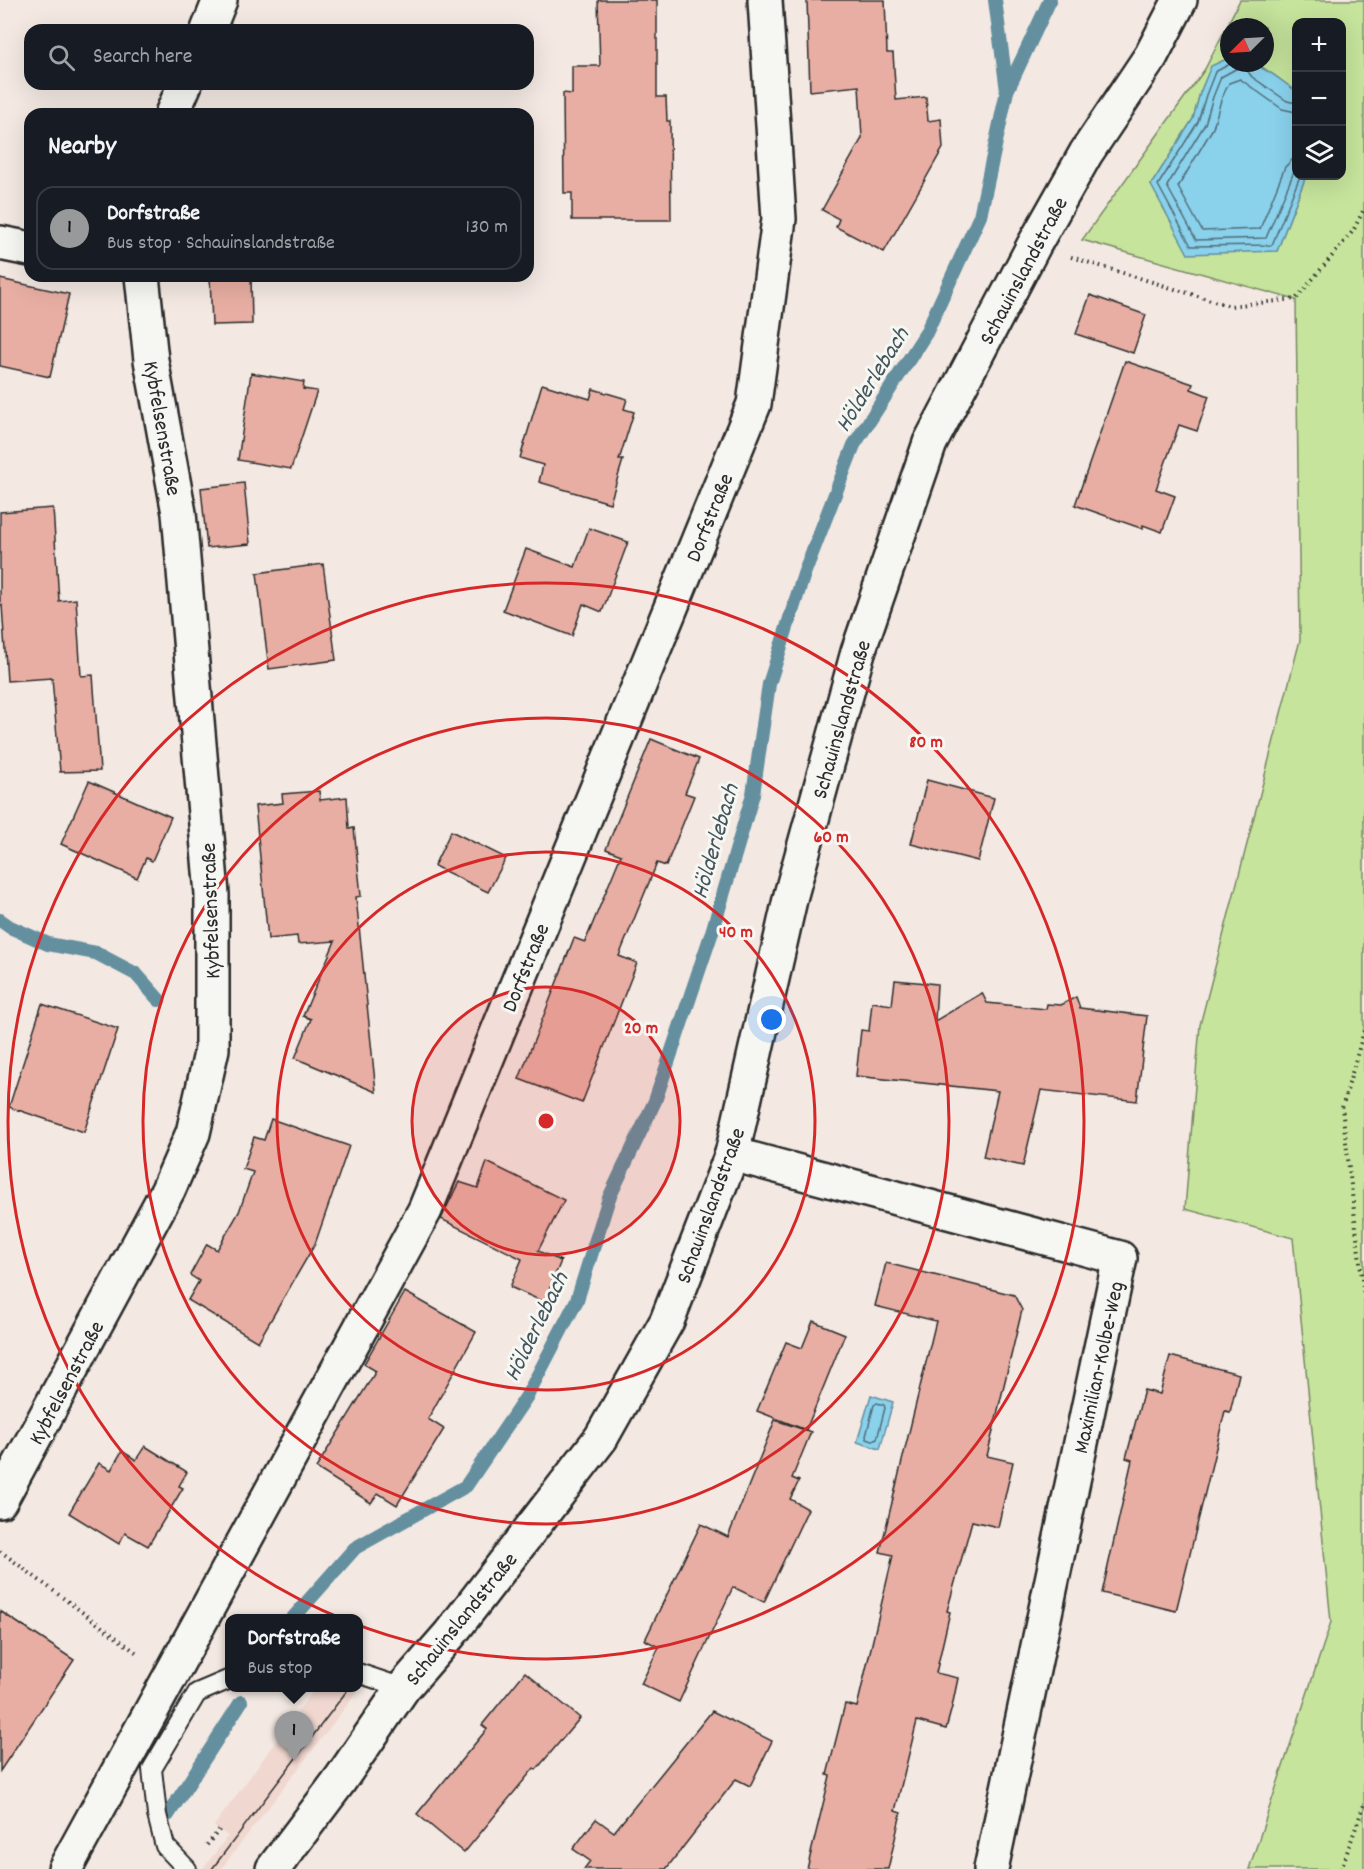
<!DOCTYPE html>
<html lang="en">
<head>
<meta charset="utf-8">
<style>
  :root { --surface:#171b24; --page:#20242c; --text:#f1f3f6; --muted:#9ea1a6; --line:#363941; --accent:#98999b }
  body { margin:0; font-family:Dekko,sans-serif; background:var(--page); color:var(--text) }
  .controls { position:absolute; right:18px; top:18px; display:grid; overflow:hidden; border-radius:12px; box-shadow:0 6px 24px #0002 }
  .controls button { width:54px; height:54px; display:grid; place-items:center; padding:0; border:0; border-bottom:2px solid var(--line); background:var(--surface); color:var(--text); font:30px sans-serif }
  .compass { position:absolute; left:1220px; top:18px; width:54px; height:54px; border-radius:50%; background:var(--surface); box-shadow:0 6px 24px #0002; rotate:246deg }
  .you { position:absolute; left:772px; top:1020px; width:21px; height:21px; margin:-15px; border:4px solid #fff; border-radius:50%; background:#1a73e8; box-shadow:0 0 0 9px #1a73e833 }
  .badge { display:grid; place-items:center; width:39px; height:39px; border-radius:50%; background:var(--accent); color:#111; font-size:20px; font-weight:700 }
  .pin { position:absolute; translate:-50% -50px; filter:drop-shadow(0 2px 3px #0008) }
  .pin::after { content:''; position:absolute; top:32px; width:21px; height:18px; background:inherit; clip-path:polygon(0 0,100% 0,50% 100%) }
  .popup { position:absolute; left:225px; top:1614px; width:138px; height:78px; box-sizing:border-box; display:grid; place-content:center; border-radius:12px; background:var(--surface); filter:drop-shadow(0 2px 4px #0005); font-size:20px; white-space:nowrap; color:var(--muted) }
  .popup b { font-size:22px; color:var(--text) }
  .popup::after { content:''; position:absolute; left:50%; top:100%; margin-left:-12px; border:12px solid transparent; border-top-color:var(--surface) }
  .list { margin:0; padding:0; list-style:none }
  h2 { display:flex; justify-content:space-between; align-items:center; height:78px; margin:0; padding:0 24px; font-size:26px }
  h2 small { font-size:20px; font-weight:400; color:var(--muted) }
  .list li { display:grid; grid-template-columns:39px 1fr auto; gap:18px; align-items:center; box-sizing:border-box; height:84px; margin:0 12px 12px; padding:0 12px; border:2px solid var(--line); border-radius:18px }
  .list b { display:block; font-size:22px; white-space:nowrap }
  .list p { margin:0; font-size:20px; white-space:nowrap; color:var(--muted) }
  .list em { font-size:20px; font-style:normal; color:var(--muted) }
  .icon { flex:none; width:33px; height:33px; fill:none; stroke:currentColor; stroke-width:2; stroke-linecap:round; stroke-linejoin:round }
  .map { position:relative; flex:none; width:1364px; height:1869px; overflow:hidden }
  .search { position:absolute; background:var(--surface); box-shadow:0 6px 24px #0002; left:24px; top:24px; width:510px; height:66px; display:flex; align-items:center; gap:15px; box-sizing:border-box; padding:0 21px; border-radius:18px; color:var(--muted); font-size:22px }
  .panel { position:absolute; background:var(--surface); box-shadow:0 6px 24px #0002; left:24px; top:108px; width:510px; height:174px; border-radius:18px }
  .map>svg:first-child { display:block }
  .built { fill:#f0d7cf }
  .green { fill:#c6e49c; stroke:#788864; stroke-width:1.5; fill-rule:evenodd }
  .water { fill:#8ad1ec; stroke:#648f9f; stroke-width:1.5 }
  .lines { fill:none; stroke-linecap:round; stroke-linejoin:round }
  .shore { stroke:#516d78; stroke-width:1.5 }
  .stream { stroke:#648f9f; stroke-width:14 }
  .building { fill:#e8aea3; stroke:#2b2b2b; stroke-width:1.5 }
  .lane-casing { stroke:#2b2b2b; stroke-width:22 }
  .street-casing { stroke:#2b2b2b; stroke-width:38 }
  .secondary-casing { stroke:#2b2b2b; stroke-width:38 }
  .path { stroke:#2b2b2b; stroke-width:4; stroke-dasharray:1.5 4.5; stroke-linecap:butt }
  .lane { stroke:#f6f6f2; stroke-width:18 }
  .street { stroke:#f6f6f2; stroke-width:33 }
  .secondary { stroke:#f6f6f2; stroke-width:33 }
  .tram { stroke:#2b2b2b; stroke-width:1.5 }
  .ring { fill:none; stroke:#d62828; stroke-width:3 }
  .labels { text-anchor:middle; stroke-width:6; stroke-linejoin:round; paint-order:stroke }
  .street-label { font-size:22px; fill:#2b2b2b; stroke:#f6f6f2 }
  .water-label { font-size:24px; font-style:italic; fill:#43545b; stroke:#f6f6f2 }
  .centre { fill:#d62828; stroke:#f6f6f2; stroke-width:3 }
  .ring-label { font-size:18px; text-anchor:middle; font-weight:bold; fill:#d62828; stroke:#f6f6f2; stroke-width:6; stroke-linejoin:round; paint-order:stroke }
</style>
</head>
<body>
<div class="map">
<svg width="1364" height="1869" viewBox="0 0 1364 1869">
  <rect width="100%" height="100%" fill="#f3e8e2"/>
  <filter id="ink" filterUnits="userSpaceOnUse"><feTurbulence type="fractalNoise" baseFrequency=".0167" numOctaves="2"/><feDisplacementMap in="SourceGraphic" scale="12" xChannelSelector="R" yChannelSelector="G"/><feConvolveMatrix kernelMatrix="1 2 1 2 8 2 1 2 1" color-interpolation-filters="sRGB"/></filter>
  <g filter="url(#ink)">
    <path class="built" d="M 315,1688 L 333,1688 L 336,1689 L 338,1688 L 354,1688 L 357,1692 L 221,1869 L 203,1869 L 228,1836 L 214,1826 Z"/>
    <path class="green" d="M 1240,0 L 1364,0 L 1364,1869 L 1249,1869 L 1331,1622 L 1293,1238 L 1185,1209 L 1200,1025 L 1300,640 L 1296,300 L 1082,240 L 1205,69 ZM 1296,22 L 1342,22 L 1342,176 L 1306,176 L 1277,251 L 1151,185 L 1193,119 L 1200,93 L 1211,67 L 1229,58 L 1229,27 L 1265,27 L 1265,63 L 1251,63 L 1262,67 L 1296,91 Z"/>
    <g class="water">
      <path d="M 1229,58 L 1229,63 C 1264,63 1269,72 1296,91 L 1296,176 L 1306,176 L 1277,251 L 1188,254 L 1151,185 L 1193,119 L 1200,93 L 1211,66 Z"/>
      <path d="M 871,1395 L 893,1402 L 880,1449 L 857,1442 Z"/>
    </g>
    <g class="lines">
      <g class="shore">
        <path d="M 1232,63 L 1215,72 L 1206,95 L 1198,122 L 1158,185 L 1191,246 L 1272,245 L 1300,176"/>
        <path d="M 1296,103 L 1287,101 L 1252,77 L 1243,65 L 1221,77 L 1213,97 L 1205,124 L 1167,186 L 1196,240 L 1266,238 L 1296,167"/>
        <path d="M 1296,112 L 1282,109 L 1240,79 L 1229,83 L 1221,100 L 1213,128 L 1178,187 L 1202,231 L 1260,229 L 1285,167 L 1296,156"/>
        <path d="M 877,1403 L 884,1405 L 885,1408 L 877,1439 L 873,1441 L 867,1439 L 866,1436 L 874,1405 Z"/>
      </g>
      <g class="stream">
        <path d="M 995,0 L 1007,91"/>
        <path d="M 0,920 L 10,927 L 48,944 L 96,953 L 136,974 L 159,1000"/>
        <path d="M 293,1618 L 355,1548 L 466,1486 L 527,1396 L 577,1300 L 609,1198 L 655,1101 L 712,932 L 753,794 L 769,684 L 804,574 L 854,445 L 926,333 L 980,216 L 1007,91 L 1050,0"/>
        <path d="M 168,1815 L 241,1702"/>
      </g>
    </g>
    <g class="building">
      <path d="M 598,0 L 657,0 L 657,97 L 666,97 L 667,121 L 670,121 L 671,220 L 572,220 L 572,193 L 564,193 L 563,93 L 572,94 L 572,66 L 600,66 Z"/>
      <path d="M 807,0 L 885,0 L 887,53 L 893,53 L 896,100 L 926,97 L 928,121 L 941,119 L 943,148 L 884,252 L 836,227 L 839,219 L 822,210 L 862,138 L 859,86 L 810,91 Z"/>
      <path d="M 210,276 L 251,276 L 252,324 L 212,325 Z"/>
      <path d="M 0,279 L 69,294 L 50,377 L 0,366 Z"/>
      <path d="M 1090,295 L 1146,315 L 1133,353 L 1076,334 Z"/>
      <path d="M 1125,361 L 1193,384 L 1191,389 L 1209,396 L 1197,431 L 1179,425 L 1156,489 L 1175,496 L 1162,532 L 1143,525 L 1143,529 L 1075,505 Z"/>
      <path d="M 251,373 L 304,382 L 303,389 L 317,391 L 291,469 L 238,460 Z"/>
      <path d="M 542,384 L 590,399 L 593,389 L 627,399 L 624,409 L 634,412 L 619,460 L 623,460 L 610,503 L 539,482 L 543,465 L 520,458 Z"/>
      <path d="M 244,483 L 250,544 L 207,548 L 201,488 Z"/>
      <path d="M 53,508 L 59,601 L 76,599 L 81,676 L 93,675 L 100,771 L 60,772 L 52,678 L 7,681 L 2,605 L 0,605 L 0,512 Z"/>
      <path d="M 589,528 L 628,542 L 602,612 L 583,604 L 572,636 L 503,610 L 526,549 L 575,567 Z"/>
      <path d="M 323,564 L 336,660 L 269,669 L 257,573 Z"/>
      <path d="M 651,739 L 699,759 L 685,793 L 694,796 L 666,866 L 657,863 L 619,956 L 637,963 L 582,1103 L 519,1079 L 574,938 L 585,942 L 621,855 L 606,849 Z"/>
      <path d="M 927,780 L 994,798 L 978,861 L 911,844 Z"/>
      <path d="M 89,781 L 171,817 L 152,861 L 146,858 L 137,878 L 61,844 Z"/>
      <path d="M 319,791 L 320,800 L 347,797 L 349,829 L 354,828 L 361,896 L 356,897 L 376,1092 L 295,1058 L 311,1019 L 303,1016 L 335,941 L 298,944 L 297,936 L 268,939 L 255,806 L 283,803 L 282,794 Z"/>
      <path d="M 451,831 L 506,858 L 488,892 L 434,866 Z"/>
      <path d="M 895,980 L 937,984 L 935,1021 L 982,993 L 987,1003 L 1046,1009 L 1047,1004 L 1061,1005 L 1076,997 L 1080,1008 L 1147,1016 L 1137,1101 L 1041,1090 L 1023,1166 L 983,1157 L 998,1091 L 856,1076 L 861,1030 L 869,1031 L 872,1002 L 892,1005 Z"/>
      <path d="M 42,1004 L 118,1029 L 84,1132 L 9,1107 Z"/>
      <path d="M 271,1119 L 349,1146 L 315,1244 L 258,1342 L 188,1300 L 199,1281 L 190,1275 L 207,1244 L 217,1250 L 239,1212 L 253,1172 L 243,1169 L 254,1137 L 264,1140 Z"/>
      <path d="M 487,1162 L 564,1200 L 538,1251 L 561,1261 L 544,1302 L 510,1287 L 522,1259 L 441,1219 L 459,1182 L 478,1188 Z"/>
      <path d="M 886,1263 L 1014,1295 L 1022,1310 L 987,1456 L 1013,1462 L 998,1527 L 972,1521 L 947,1611 L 950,1612 L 936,1673 L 958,1678 L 952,1707 L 946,1729 L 917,1721 L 895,1811 L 901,1813 L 888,1869 L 807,1869 L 830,1776 L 827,1775 L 845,1704 L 857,1707 L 893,1555 L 880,1552 L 936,1321 L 875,1306 Z"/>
      <path d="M 405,1292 L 476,1332 L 428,1419 L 444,1429 L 397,1505 L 378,1493 L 371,1503 L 316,1468 L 376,1371 L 364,1364 Z"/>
      <path d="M 813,1321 L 845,1334 L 806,1430 L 757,1411 L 786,1342 L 802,1348 Z"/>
      <path d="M 1170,1356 L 1239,1374 L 1230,1412 L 1225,1411 L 1176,1611 L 1102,1593 L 1132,1460 L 1126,1458 L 1144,1390 L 1160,1394 Z"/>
      <path d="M 775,1420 L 811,1432 L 792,1478 L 799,1481 L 790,1499 L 808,1509 L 764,1602 L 733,1587 L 679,1702 L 641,1684 L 659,1647 L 645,1640 L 701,1524 L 728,1537 Z"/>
      <path d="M 145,1446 L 187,1472 L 179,1486 L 183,1488 L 148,1546 L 125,1533 L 119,1544 L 69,1513 L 99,1463 L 111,1470 L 122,1451 L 136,1460 Z"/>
      <path d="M 0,1611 L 74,1660 L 0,1771 Z"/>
      <path d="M 525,1672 L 580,1718 L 536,1770 L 534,1768 L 464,1853 L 417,1814 L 487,1729 L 482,1725 Z"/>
      <path d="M 712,1711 L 772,1741 L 750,1786 L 736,1779 L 666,1869 L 584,1869 L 590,1861 L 573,1849 L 596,1819 L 614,1832 Z"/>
    </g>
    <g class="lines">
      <g class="lane-casing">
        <g id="lane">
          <path d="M 358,1673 L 403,1688"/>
          <path d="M 187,1869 L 165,1846 L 157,1815 L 152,1769 L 197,1693 L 230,1679"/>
        </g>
      </g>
      <g class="street-casing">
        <g id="street">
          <path d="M 208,30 L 220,0"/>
          <path d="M 172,114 L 185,84"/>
          <path d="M 0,243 L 30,249"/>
          <path d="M 732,1154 L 1120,1258 L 991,1869"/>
          <path d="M 0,1501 L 168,1190 L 193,1133 L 212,1049 L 212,894 L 179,513 L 151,360 L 142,276"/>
          <path d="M 65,1869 L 425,1210 L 754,404 L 779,219 L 765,0"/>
        </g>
      </g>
      <g class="secondary-casing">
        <path id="secondary" d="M 273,1869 L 340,1780 L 403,1688 L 450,1634 L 601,1438 L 667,1321 L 732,1154 L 791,895 L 858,652 L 930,443 L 1034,245 L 1086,153 L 1151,56 L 1180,0"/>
      </g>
      <g class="path">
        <path d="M 1071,257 L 1230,306 L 1296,299 L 1353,231 L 1364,209"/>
        <path d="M 1364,1031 L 1342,1108 L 1364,1296"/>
        <path d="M 0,1551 L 137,1653"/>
        <path d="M 207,1845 L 220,1829"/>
        <path d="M 1341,1869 L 1364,1805"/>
      </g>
      <use href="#lane" class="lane"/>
      <use href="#street" class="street"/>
      <use href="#secondary" class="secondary"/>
      <path class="tram" d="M 212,1869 L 349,1688"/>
    </g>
  </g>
  <circle cx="546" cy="1121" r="134" fill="#d62828" fill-opacity=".12"/>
  <g class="ring">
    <circle cx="546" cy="1121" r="134"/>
    <circle cx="546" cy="1121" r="269"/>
    <circle cx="546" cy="1121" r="403"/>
    <circle cx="546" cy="1121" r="538"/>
  </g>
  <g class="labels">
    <g class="street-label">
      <text transform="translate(1022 270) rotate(-62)" y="8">Schauinslandstraße</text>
      <text transform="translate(164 428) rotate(80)" y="8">Kybfelsenstraße</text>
      <text transform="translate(708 517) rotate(-68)" y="8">Dorfstraße</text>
      <text transform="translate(840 719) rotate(-74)" y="8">Schauinslandstraße</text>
      <text transform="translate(209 911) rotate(-92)" y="8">Kybfelsenstraße</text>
      <text transform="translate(524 967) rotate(-68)" y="8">Dorfstraße</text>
      <text transform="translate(709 1205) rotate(-70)" y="8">Schauinslandstraße</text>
      <text transform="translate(1097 1367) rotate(-78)" y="8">Maximilian-Kolbe-Weg</text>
      <text transform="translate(65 1382) rotate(-62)" y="8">Kybfelsenstraße</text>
      <text transform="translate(460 1618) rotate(-51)" y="8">Schauinslandstraße</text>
    </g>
    <g class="water-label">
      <text transform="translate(871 379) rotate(-58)" y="8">Hölderlebach</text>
      <text transform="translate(714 841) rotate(-74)" y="8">Hölderlebach</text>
      <text transform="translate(535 1326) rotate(-64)" y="8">Hölderlebach</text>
    </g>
  </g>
  <circle cx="546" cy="1121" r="9" class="centre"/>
  <g class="ring-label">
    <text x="926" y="747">80 m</text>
    <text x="831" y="842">60 m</text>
    <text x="736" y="937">40 m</text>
    <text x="641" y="1033">20 m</text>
  </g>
</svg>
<div class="controls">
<button>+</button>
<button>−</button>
<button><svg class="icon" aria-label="layers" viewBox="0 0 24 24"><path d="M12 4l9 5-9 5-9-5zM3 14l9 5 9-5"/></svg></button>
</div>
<svg class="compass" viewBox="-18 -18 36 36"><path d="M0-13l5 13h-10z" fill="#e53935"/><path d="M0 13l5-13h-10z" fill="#9ea1a6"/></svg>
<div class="you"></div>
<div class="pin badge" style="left:294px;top:1761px">1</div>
<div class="popup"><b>Dorfstraße</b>Bus stop</div>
<div class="search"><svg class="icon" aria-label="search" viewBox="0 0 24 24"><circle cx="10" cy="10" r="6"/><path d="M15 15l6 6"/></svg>Search here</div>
<section class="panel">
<h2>Nearby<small></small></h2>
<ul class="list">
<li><span class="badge">1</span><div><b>Dorfstraße</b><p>Bus stop · Schauinslandstraße</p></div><em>130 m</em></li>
</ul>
</section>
</div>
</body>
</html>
